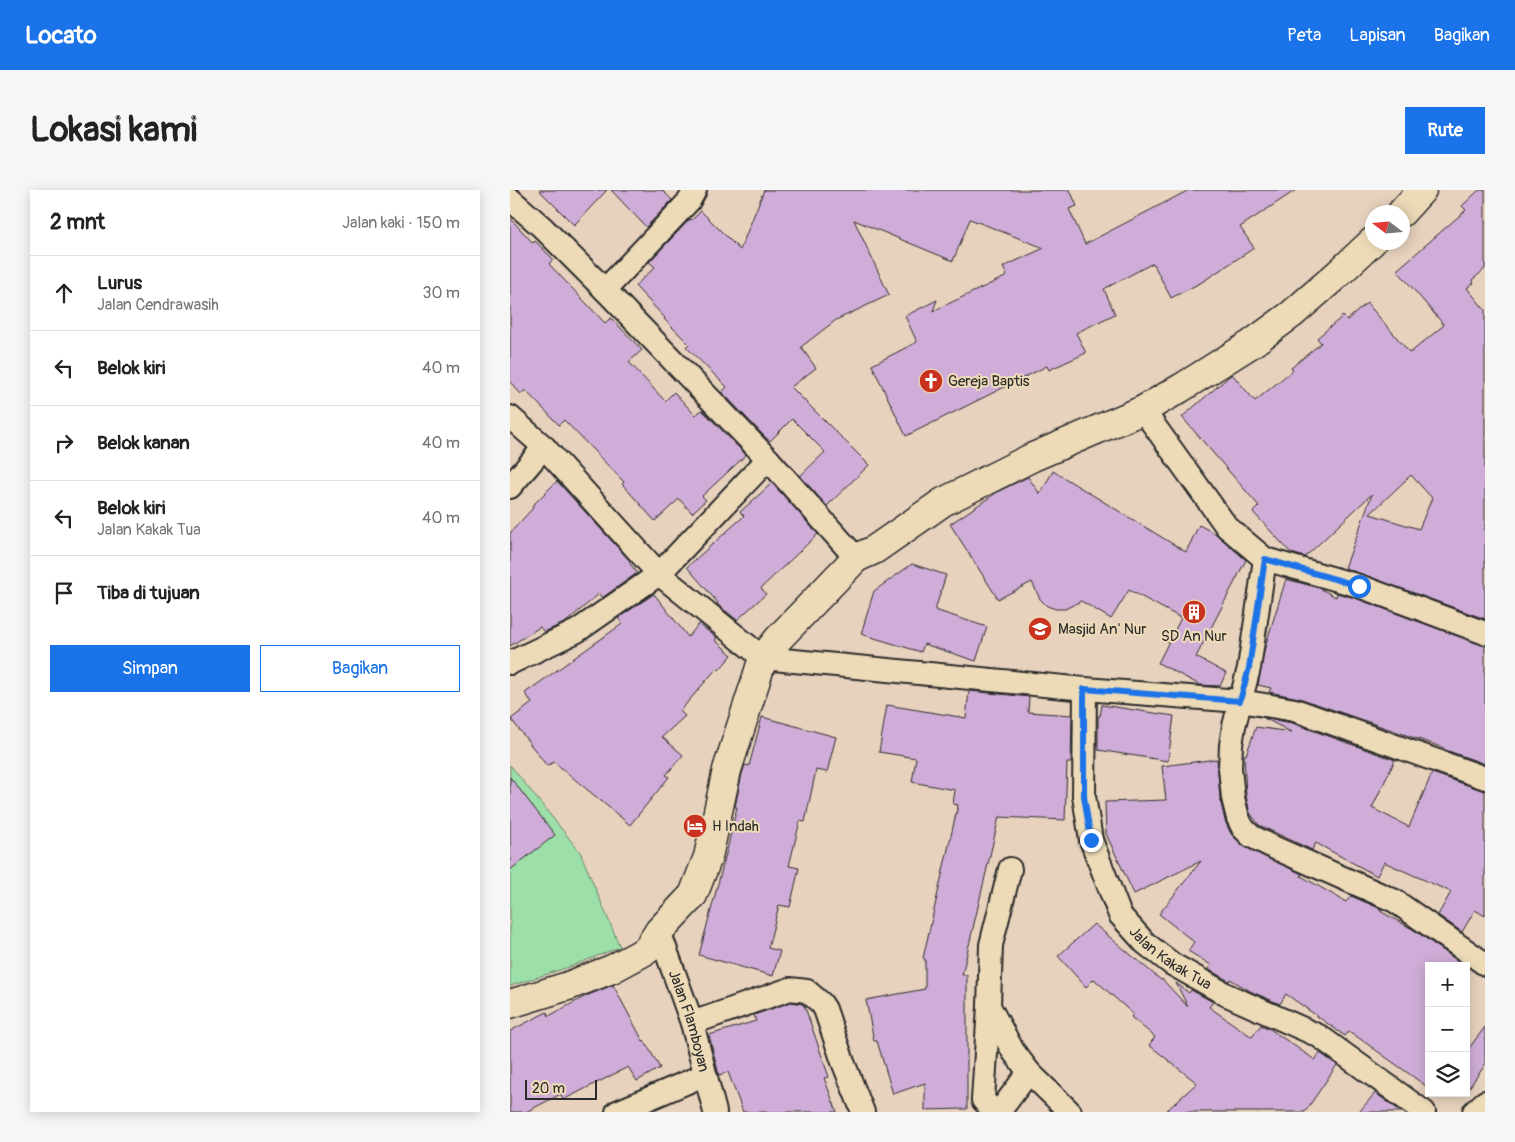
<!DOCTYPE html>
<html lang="id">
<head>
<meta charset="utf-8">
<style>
  :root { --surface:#fff; --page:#f6f6f6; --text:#222; --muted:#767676; --line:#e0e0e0; --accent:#1a73e8 }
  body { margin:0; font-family:Pangolin,sans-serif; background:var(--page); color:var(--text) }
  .controls { position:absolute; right:15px; bottom:15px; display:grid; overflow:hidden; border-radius:0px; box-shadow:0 2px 12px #0003 }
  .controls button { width:45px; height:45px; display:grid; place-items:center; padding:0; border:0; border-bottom:1px solid var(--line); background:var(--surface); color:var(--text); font:25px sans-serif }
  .compass { position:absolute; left:855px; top:15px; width:45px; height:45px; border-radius:50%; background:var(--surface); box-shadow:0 2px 12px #0003; rotate:286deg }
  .scale { position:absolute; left:15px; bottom:12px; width:72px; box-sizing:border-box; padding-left:5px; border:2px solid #2b2b2b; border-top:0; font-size:14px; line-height:18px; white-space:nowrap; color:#2b2b2b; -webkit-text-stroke:4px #eddbb8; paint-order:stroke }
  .stop { position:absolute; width:15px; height:15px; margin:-11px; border:4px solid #1a73e8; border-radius:50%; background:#fff }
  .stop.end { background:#1a73e8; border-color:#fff; box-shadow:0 1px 5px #0008 }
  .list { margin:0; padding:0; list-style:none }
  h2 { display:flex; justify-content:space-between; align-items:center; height:65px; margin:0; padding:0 20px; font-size:21px }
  h2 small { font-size:16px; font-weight:400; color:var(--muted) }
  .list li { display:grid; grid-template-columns:32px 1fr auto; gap:15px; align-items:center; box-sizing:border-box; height:75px; padding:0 20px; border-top:1px solid var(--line) }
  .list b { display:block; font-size:19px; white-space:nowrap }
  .list p { margin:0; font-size:16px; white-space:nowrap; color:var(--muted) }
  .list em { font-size:16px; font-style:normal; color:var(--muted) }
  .actions { display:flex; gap:10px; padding:15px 20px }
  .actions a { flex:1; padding:11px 0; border:1px solid var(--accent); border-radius:0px; text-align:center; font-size:18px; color:var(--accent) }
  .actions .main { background:var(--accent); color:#fff }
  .icon { flex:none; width:28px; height:28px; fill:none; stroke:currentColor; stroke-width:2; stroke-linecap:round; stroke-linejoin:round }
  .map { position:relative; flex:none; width:975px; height:922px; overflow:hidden; border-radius:0px }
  header { display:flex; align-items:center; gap:30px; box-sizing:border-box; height:70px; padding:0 25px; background:var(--accent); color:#fff }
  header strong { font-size:24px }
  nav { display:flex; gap:28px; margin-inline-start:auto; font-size:18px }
  .intro { display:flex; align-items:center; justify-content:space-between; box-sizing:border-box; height:120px; padding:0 30px }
  h1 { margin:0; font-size:35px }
  .button { padding:12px 22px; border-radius:0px; background:var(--accent); color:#fff; font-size:18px; font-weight:700 }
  main { display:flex; gap:30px; padding:0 30px }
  aside { flex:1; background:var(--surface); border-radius:0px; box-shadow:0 2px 12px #0003 }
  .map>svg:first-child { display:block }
  .green { fill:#9ddfa8; stroke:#64856a }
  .building { fill:#cfadd8; stroke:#2b2b2b; fill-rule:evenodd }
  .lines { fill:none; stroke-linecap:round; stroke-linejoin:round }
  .street-casing { stroke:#2b2b2b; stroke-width:26 }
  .secondary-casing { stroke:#2b2b2b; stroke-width:31 }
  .street { stroke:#eddbb8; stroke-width:22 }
  .secondary { stroke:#eddbb8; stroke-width:28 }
  .route { stroke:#1a73e8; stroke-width:6 }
  .labels { text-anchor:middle; stroke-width:4; stroke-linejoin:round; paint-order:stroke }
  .poi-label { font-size:15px; fill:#2b2b2b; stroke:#eddbb8; text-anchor:start }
  .street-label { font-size:15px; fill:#2b2b2b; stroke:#eddbb8 }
</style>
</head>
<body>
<header>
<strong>Locato</strong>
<nav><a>Peta</a><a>Lapisan</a><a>Bagikan</a></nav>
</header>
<div class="intro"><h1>Lokasi kami</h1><a class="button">Rute</a></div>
<main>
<aside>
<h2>2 mnt<small>Jalan kaki · 150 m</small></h2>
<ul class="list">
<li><svg class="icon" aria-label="ahead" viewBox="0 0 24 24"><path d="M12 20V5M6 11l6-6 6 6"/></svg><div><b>Lurus</b><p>Jalan Cendrawasih</p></div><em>30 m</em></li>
<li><svg class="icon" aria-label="left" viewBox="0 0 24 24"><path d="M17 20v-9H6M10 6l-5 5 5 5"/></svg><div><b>Belok kiri</b></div><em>40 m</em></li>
<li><svg class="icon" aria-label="right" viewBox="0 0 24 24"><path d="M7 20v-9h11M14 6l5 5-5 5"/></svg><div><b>Belok kanan</b></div><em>40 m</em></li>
<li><svg class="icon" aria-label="left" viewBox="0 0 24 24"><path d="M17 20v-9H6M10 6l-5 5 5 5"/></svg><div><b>Belok kiri</b><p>Jalan Kakak Tua</p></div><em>40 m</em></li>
<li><svg class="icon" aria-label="arrive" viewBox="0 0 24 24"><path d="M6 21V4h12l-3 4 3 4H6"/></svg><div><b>Tiba di tujuan</b></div></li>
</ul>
<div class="actions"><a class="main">Simpan</a><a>Bagikan</a></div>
</aside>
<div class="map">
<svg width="975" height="922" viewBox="0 0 975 922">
  <rect width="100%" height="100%" fill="#e7d2be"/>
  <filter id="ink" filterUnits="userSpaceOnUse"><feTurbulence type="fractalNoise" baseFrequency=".02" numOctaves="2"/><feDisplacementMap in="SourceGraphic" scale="10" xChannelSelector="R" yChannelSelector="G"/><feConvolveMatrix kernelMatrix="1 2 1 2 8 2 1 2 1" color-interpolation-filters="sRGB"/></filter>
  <g filter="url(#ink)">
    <path class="green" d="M 0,575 L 70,662 L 110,757 L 62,776 L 0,796 Z"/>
    <g class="building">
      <path d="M 29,0 L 97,0 L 64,35 Z"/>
      <path d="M 101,0 L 152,0 L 162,10 L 136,37 Z"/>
      <path d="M 254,0 L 560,0 L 567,16 L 559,19 L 575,54 L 679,0 L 786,0 L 730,37 L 744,58 L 692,92 L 661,108 L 643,73 L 594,99 L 605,124 L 566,143 L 576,163 L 539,180 L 537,176 L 396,246 L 362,175 L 407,152 L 395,126 L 427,110 L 423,121 L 497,86 L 493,77 L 534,58 L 460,29 L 443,71 L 344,30 L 379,105 L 326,130 L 291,157 L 306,178 L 281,197 L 359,275 L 317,316 L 290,286 L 315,262 L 282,229 L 260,251 L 256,248 L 212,202 L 217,197 L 176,157 L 179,154 L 154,129 L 155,128 L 125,96 L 145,77 L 139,72 L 180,29 L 182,30 L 191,21 L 230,60 Z"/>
      <path d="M 969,0 L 975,0 L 975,79 L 962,90 L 964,93 L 957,98 L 975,120 L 975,429 L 835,378 L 862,304 L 795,367 L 781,363 L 743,322 L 749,316 L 672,227 L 722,184 L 745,211 L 783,180 L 781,178 L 811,153 L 807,148 L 833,126 L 837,130 L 857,113 L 900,163 L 934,135 L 887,80 L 956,20 L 952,16 ZM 901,285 L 922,308 L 909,339 L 860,324 Z"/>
      <path d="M 0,28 L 23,53 L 25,51 L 43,69 L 39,74 L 95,133 L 101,128 L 132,160 L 119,172 L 155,211 L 164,202 L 185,225 L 192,220 L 236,265 L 192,306 L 196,310 L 182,323 L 169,309 L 145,331 L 112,294 L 114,292 L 54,230 L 49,235 L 15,200 L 11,204 L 0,192 Z"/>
      <path d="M 543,281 L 676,362 L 689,335 L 706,344 L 736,370 L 686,467 L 716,483 L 710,496 L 690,495 L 648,473 L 671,428 L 619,400 L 601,429 L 571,411 L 555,419 L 546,419 L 537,416 L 530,409 L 522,392 L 488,409 L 440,334 L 489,301 L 518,287 L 530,304 Z"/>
      <path d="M 47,291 L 120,371 L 119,372 L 127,383 L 92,408 L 89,404 L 56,432 L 34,442 L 30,437 L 0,456 L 0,343 L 23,318 L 22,316 Z"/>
      <path d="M 262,293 L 308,344 L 251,398 L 256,404 L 227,430 L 207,414 L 208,413 L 177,377 L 234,326 L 230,322 Z"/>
      <path d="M 402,374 L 436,385 L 425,420 L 477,437 L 466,471 L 414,454 L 411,462 L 351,444 L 364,401 Z"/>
      <path d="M 776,389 L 809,398 L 826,407 L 827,403 L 845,408 L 975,456 L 975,574 L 933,559 L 934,558 L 789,508 L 759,502 L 761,498 L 748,495 L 755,457 Z"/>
      <path d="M 144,404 L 178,447 L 189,434 L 207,448 L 205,450 L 222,465 L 209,480 L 207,478 L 170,521 L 175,526 L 152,547 L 173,565 L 156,585 L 159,587 L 120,635 L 44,572 L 37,576 L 1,529 L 22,513 L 15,503 L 112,434 L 108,428 Z"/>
      <path d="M 459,501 L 519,507 L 518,522 L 562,525 L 561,573 L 557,573 L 555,630 L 489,627 L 452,785 L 457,785 L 457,919 L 415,920 L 415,893 L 383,904 L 367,851 L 364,851 L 356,810 L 415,799 L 415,769 L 413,768 L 448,615 L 443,614 L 445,600 L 402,592 L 406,568 L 369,562 L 377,515 L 456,528 Z"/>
      <path d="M 592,515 L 664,526 L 658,571 L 588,560 L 588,526 L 590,526 Z"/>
      <path d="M 252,527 L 326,547 L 317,582 L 306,580 L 295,632 L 290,631 L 279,676 L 289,678 L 280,717 L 269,715 L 258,758 L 270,761 L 263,786 L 189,765 L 217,660 L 227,617 L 225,617 L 232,584 L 235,575 L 239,576 Z"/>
      <path d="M 754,528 L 782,533 L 885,570 L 862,618 L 899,637 L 922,583 L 975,601 L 975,726 L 965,720 L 952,742 L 928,725 L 941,702 L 874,672 L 867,686 L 806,653 L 802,660 L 749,635 L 740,623 L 736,606 L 734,565 L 736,565 L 746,537 L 781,542 Z"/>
      <path d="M 707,569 L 710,609 L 715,631 L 721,644 L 732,655 L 792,684 L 791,686 L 836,712 L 841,706 L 871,719 L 870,721 L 904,740 L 955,776 L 919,776 L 919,898 L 839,841 L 835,846 L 776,804 L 770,814 L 742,802 L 720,789 L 719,791 L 698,779 L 701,775 L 678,761 L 684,752 L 649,724 L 691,671 L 624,704 L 596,644 L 595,612 L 656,610 L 652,576 Z"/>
      <path d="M 0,587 L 45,645 L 0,680 Z"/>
      <path d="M 584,734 L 651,790 L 652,789 L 678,817 L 666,793 L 679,803 L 681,800 L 703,812 L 699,817 L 742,847 L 751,835 L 760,839 L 805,870 L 810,863 L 827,875 L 795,922 L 655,922 L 687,893 L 639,855 L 645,847 L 621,827 L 623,824 L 584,789 L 576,797 L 548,766 Z"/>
      <path d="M 103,795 L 133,851 L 134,850 L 150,878 L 127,891 L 118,877 L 53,910 L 51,904 L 16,922 L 0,922 L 0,841 L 37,822 L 39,826 L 76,806 Z"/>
      <path d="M 281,812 L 292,814 L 295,817 L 319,887 L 314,888 L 327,922 L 233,922 L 218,882 L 209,885 L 199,845 L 246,831 L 244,825 Z"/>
      <path d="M 975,837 L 975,875 L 956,902 L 956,862 Z"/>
      <path d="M 865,903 L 892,922 L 849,922 Z"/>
    </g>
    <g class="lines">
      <g class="street-casing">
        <g id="street">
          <path d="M 0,9 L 32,37 L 95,100 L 258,269 L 346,368"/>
          <path d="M 95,100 L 179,11 L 185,0"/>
          <path d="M 633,220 L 717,337 L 755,369 L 739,478 L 724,536 L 721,555 L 720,578 L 723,608 L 728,628 L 733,638 L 741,646 L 765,658 L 885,711 L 975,774"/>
          <path d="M 0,227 L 34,257 L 149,384 L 253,468 L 575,499 L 730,511 L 785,520 L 975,588"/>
          <path d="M 0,297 L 34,257"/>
          <path d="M 755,369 L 849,396 L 975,443"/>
          <path d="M 0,473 L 67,441 L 149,384 L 258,269"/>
          <path id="s1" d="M 575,499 L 574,606 L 581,650 L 610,725 L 635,753 L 662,774 L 717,805 L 809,846 L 914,922"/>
          <path d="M 500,679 L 481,755 L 479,816 L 503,861 L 519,882 L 560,922"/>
          <path id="s2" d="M 149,741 L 182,833 L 205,922"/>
          <path d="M 479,816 L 473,910 L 485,922"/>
          <path d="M 182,833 L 280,799 L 297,801 L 311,813 L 315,819 L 333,872 L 353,922"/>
          <path d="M 107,922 L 194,885"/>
          <path d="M 489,922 L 519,882"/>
          <path d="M 964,922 L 975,912"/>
        </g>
      </g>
      <g class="secondary-casing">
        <g id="secondary">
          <path d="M 892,22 L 912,0"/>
          <path d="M 0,814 L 58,796 L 102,779 L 137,760 L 149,741 L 183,705 L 198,667 L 217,580 L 253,468 L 269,448 L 346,368 L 364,360 L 433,312 L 523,267 L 633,220 L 671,198 L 741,154 L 782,124 L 829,83 L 862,52"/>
        </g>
      </g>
      <use href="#street" class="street"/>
      <use href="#secondary" class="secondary"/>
    </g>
  </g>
  <g class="lines" filter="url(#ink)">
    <path class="route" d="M 581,650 L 574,606 L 574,499 L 730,511 L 739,478 L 755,369 L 849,396"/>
  </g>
  <defs>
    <g id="church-disc" transform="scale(1.25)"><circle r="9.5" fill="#c8321e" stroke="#eddbb8"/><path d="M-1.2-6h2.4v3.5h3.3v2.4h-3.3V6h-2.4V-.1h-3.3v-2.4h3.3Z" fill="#fff"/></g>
    <g id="building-disc" transform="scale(1.25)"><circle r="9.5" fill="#c8321e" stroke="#eddbb8"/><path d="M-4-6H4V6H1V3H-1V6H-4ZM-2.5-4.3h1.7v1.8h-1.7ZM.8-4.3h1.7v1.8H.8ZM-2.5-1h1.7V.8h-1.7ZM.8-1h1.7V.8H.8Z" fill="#fff"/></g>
    <g id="school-disc" transform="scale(1.25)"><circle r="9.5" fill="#c8321e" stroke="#eddbb8"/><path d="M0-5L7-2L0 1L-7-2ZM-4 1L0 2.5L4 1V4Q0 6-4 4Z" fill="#fff"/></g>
    <g id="hotel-disc" transform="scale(1.25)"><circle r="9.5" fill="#c8321e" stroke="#eddbb8"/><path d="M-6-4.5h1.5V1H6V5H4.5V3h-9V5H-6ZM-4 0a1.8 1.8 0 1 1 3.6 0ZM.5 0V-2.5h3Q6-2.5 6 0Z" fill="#fff"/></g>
  </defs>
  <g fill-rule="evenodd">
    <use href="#church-disc" x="421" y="191"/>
    <use href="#building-disc" x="684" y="422"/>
    <use href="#school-disc" x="530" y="439"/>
    <use href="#hotel-disc" x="185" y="636"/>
  </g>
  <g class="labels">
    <g class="poi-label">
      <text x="438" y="196">Gereja Baptis</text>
      <text x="548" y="444">Masjid An' Nur</text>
      <text x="684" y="451" text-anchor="middle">SD An Nur</text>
      <text x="202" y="641">H Indah</text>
    </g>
    <g class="street-label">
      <text dy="5" stroke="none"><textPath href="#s1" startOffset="299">Jalan Kakak Tua</textPath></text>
      <text dy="5" stroke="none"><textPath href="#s2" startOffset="95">Jalan Flamboyan</textPath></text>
    </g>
  </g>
</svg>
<div class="controls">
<button>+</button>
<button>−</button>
<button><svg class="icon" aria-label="layers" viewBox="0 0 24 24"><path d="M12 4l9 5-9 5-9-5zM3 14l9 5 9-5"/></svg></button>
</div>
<svg class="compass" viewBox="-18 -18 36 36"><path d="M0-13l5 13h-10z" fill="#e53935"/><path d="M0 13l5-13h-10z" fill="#767676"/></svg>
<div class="scale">20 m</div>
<div class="stop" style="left:849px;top:396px"></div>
<div class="stop end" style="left:581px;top:650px"></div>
</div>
</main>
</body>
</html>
